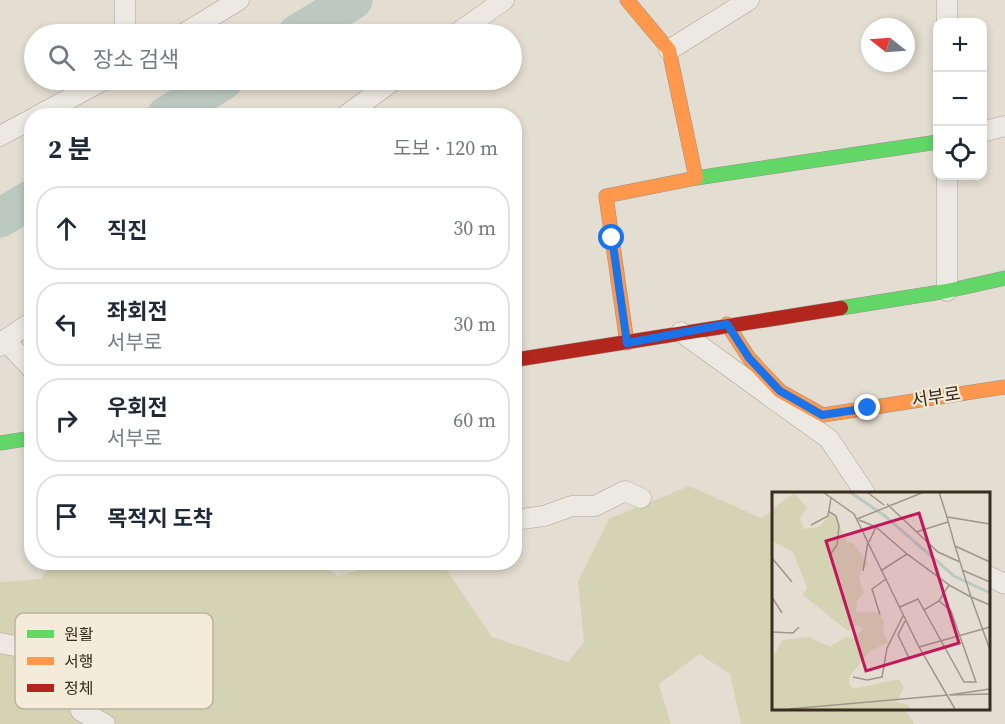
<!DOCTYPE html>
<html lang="ko">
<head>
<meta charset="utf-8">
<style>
  :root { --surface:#fff; --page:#f2f2f3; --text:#1f2937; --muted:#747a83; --line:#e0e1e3 }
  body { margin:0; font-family:"Source Serif 4","Noto Sans KR",serif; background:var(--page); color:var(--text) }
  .controls { position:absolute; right:18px; top:18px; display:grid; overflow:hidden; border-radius:12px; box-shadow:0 3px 9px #0003 }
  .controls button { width:54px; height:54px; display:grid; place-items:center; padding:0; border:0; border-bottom:2px solid var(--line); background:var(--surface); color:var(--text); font:30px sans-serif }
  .compass { position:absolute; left:861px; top:18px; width:54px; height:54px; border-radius:50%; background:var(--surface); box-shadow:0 3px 9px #0003; rotate:287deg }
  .stop { position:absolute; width:18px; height:18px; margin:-14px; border:4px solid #1a73e8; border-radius:50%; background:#fff }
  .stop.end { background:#1a73e8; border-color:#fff; box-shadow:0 2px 6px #0008 }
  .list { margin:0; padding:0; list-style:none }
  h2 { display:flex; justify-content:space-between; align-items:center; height:78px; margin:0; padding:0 24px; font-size:26px }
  h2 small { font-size:20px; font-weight:400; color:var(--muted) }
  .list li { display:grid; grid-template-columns:39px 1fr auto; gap:18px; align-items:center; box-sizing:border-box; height:84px; margin:0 12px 12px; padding:0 12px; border:2px solid var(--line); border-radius:24px }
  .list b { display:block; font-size:22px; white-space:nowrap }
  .list p { margin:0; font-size:20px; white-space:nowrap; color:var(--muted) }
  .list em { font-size:20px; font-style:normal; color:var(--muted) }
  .icon { flex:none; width:33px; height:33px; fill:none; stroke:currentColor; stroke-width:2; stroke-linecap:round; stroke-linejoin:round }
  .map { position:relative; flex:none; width:1005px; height:724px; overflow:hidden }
  .search { position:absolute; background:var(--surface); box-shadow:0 3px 9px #0003; left:24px; top:24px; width:498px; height:66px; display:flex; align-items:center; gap:15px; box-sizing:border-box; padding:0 21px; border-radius:33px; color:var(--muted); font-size:22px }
  .panel { position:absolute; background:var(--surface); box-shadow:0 3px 9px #0003; left:24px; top:108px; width:498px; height:462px; border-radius:24px }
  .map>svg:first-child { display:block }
  .green { fill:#d4d3b4 }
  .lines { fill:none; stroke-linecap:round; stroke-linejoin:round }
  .river { stroke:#bbc9c0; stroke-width:39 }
  .street-casing { stroke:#aaa399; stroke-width:21 }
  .fast-casing { stroke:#9a9289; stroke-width:15 }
  .slow-casing { stroke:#9a9289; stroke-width:15 }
  .jam-casing { stroke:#9a9289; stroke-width:15 }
  .street { stroke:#ece9e2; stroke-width:20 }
  .fast { stroke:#63d668; stroke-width:14 }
  .slow { stroke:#ff974d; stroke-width:14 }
  .jam { stroke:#b3261e; stroke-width:14 }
  .route { stroke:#1a73e8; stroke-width:8 }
  .labels { text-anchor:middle; stroke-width:4.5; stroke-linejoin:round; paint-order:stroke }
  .street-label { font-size:18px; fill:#392c21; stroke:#f4ebd8 }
  .inset-river { fill:none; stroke:#bbc9c0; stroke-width:3 }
  .inset-road { fill:none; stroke:#a0968b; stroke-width:1.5 }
  .view { fill:#c2185b; fill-opacity:0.15; stroke:#c2185b; stroke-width:3 }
  .inset-edge { fill:none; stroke:#392c21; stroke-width:3 }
  .key { fill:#f4ebd8; stroke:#bcb2a1; stroke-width:1.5 }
  .key-label { font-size:16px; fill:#392c21 }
</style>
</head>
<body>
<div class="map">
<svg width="1005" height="724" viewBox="0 0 1005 724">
  <rect width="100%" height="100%" fill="#e4ddd1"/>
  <path class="green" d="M 689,486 L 761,518 L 774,510 L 774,708 L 903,708 L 915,724 L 741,724 L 730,674 L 699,654 L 659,684 L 671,724 L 0,724 L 0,582 L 41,579 L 53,563 L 316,562 L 338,576 L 383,563 L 427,563 L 446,569 L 492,637 L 568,662 L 584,642 L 578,581 L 609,519 Z"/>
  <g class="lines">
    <g class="river">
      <path d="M 297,34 L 353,0"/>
      <path d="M 166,116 L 224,80"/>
      <path d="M 0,218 L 32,199"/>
    </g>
    <g class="street-casing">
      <g id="street">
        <path d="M 125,0 L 125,34"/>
        <path d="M 947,0 L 947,22"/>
        <path d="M 183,34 L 239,0"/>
        <path d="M 456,34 L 504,0"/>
        <path d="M 669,50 L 749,0"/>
        <path d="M 37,116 L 104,80"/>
        <path d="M 345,116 L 394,80"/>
        <path d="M 982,132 L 1005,126"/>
        <path d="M 0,136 L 32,119"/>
        <path d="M 947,291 L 947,176"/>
        <path d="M 681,332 L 829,439 L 865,493"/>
        <path d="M 5,340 L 32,322"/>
        <path d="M 0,346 L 5,340 L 32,369"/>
        <path d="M 514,520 L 544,516 L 572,506 L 595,506 L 625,491 L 641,498"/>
        <path d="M 988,576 L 1005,584"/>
        <path d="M 0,643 L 50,653 L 70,684 L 81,711 L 105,724"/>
      </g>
    </g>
    <g class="fast-casing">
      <g id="fast">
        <path d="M 696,178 L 938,142"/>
        <path d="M 841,308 L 947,291 L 1005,278"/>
        <path d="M 0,443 L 32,438"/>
      </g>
    </g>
    <g class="slow-casing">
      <g id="slow">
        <path d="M 627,0 L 669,50 L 696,178 L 606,196 L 627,343"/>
        <path d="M 727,324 L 749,358 L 780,391 L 823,415 L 1005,387"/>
      </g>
    </g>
    <g class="jam-casing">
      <path id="jam" d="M 514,360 L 841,308"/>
    </g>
    <use href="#street" class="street"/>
    <use href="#fast" class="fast"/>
    <use href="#slow" class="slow"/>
    <use href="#jam" class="jam"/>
  </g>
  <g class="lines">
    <path class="route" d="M 612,238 L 627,343 L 727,324 L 749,358 L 780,391 L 796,400 L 822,415 L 868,408"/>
  </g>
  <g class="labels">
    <g class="street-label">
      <text transform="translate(936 397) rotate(-9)" y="6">서부로</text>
    </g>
  </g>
  <g transform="translate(772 492)">
    <rect width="218" height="218" fill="#e4ddd1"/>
    <path d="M 22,1 L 35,15 L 28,27 L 32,37 L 47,35 L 58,22 L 65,26 L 74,49 L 82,52 L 96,72 L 89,78 L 87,87 L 92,101 L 85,109 L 84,120 L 104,120 L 112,129 L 111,140 L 116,150 L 97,160 L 78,184 L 77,192 L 81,197 L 127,187 L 132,196 L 124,210 L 137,213 L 137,217 L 0,217 L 0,165 L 11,148 L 37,145 L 58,155 L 74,145 L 82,146 L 91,137 L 85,133 L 76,139 L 31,103 L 35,95 L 21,60 L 0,49 L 0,17 Z" fill="#d4d3b4"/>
    <path class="inset-river" d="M 78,0 L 113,24 L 182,84 L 218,101"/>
    <path class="inset-road" d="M 51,0 L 82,22 L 147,155 L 183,217M 95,0 L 112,13M 167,0 L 175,25M 115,12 L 166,60 L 188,70M 56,19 L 64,24 L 67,34 L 65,53 L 58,63M 85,27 L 152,0M 87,28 L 104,35 L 97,50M 39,33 L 56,24 L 59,6M 104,35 L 135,62M 144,40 L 176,30M 183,54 L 175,25 L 218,32M 0,66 L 20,90M 218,70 L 183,54 L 199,105 L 218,113M 110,78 L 135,62 L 177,93 L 167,109 L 152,118 L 146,107 L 128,115M 190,78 L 218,90M 91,79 L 96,50M 177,93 L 199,105 L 218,158M 0,105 L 10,121M 152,118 L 192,190 L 204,190 L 179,119 L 167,109M 108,123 L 100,97 L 114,87M 133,129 L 126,143 L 137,166M 0,140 L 21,141 L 27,135M 147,155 L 218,135M 81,185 L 95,188 L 110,185 L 115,156 L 131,124M 177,203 L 218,197M 177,203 L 218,202M 17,217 L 176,203"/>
    <path class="view" d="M 147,21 L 187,151 L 94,179 L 54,49 Z"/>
    <rect width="218" height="218" class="inset-edge"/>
  </g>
  <rect x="15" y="613" width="198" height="96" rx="9" class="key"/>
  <rect x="27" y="630" width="27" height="8" fill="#63d668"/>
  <rect x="27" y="657" width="27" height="8" fill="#ff974d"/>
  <rect x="27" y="684" width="27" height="8" fill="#b3261e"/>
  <g class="key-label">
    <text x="64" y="640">원활</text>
    <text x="64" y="667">서행</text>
    <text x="64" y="694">정체</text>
  </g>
</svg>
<div class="controls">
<button>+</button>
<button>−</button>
<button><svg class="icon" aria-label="locate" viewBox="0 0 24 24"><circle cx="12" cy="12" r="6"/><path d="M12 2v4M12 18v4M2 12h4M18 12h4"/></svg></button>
</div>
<svg class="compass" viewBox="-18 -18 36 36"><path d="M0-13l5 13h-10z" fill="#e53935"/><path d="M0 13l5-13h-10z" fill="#747a83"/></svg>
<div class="stop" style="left:612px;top:238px"></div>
<div class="stop end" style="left:868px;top:408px"></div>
<div class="search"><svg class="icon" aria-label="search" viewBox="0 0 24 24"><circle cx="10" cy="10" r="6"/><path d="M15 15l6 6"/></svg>장소 검색</div>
<section class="panel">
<h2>2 분<small>도보 · 120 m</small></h2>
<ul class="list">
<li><svg class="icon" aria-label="ahead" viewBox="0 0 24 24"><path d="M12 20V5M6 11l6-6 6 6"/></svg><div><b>직진</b></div><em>30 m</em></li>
<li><svg class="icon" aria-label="left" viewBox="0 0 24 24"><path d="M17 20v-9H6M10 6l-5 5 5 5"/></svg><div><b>좌회전</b><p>서부로</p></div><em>30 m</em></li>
<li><svg class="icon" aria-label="right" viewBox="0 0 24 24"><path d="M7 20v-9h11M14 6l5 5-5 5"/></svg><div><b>우회전</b><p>서부로</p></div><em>60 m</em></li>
<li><svg class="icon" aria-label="arrive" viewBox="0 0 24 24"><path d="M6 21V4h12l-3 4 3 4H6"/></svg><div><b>목적지 도착</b></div></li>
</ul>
</section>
</div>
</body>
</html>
